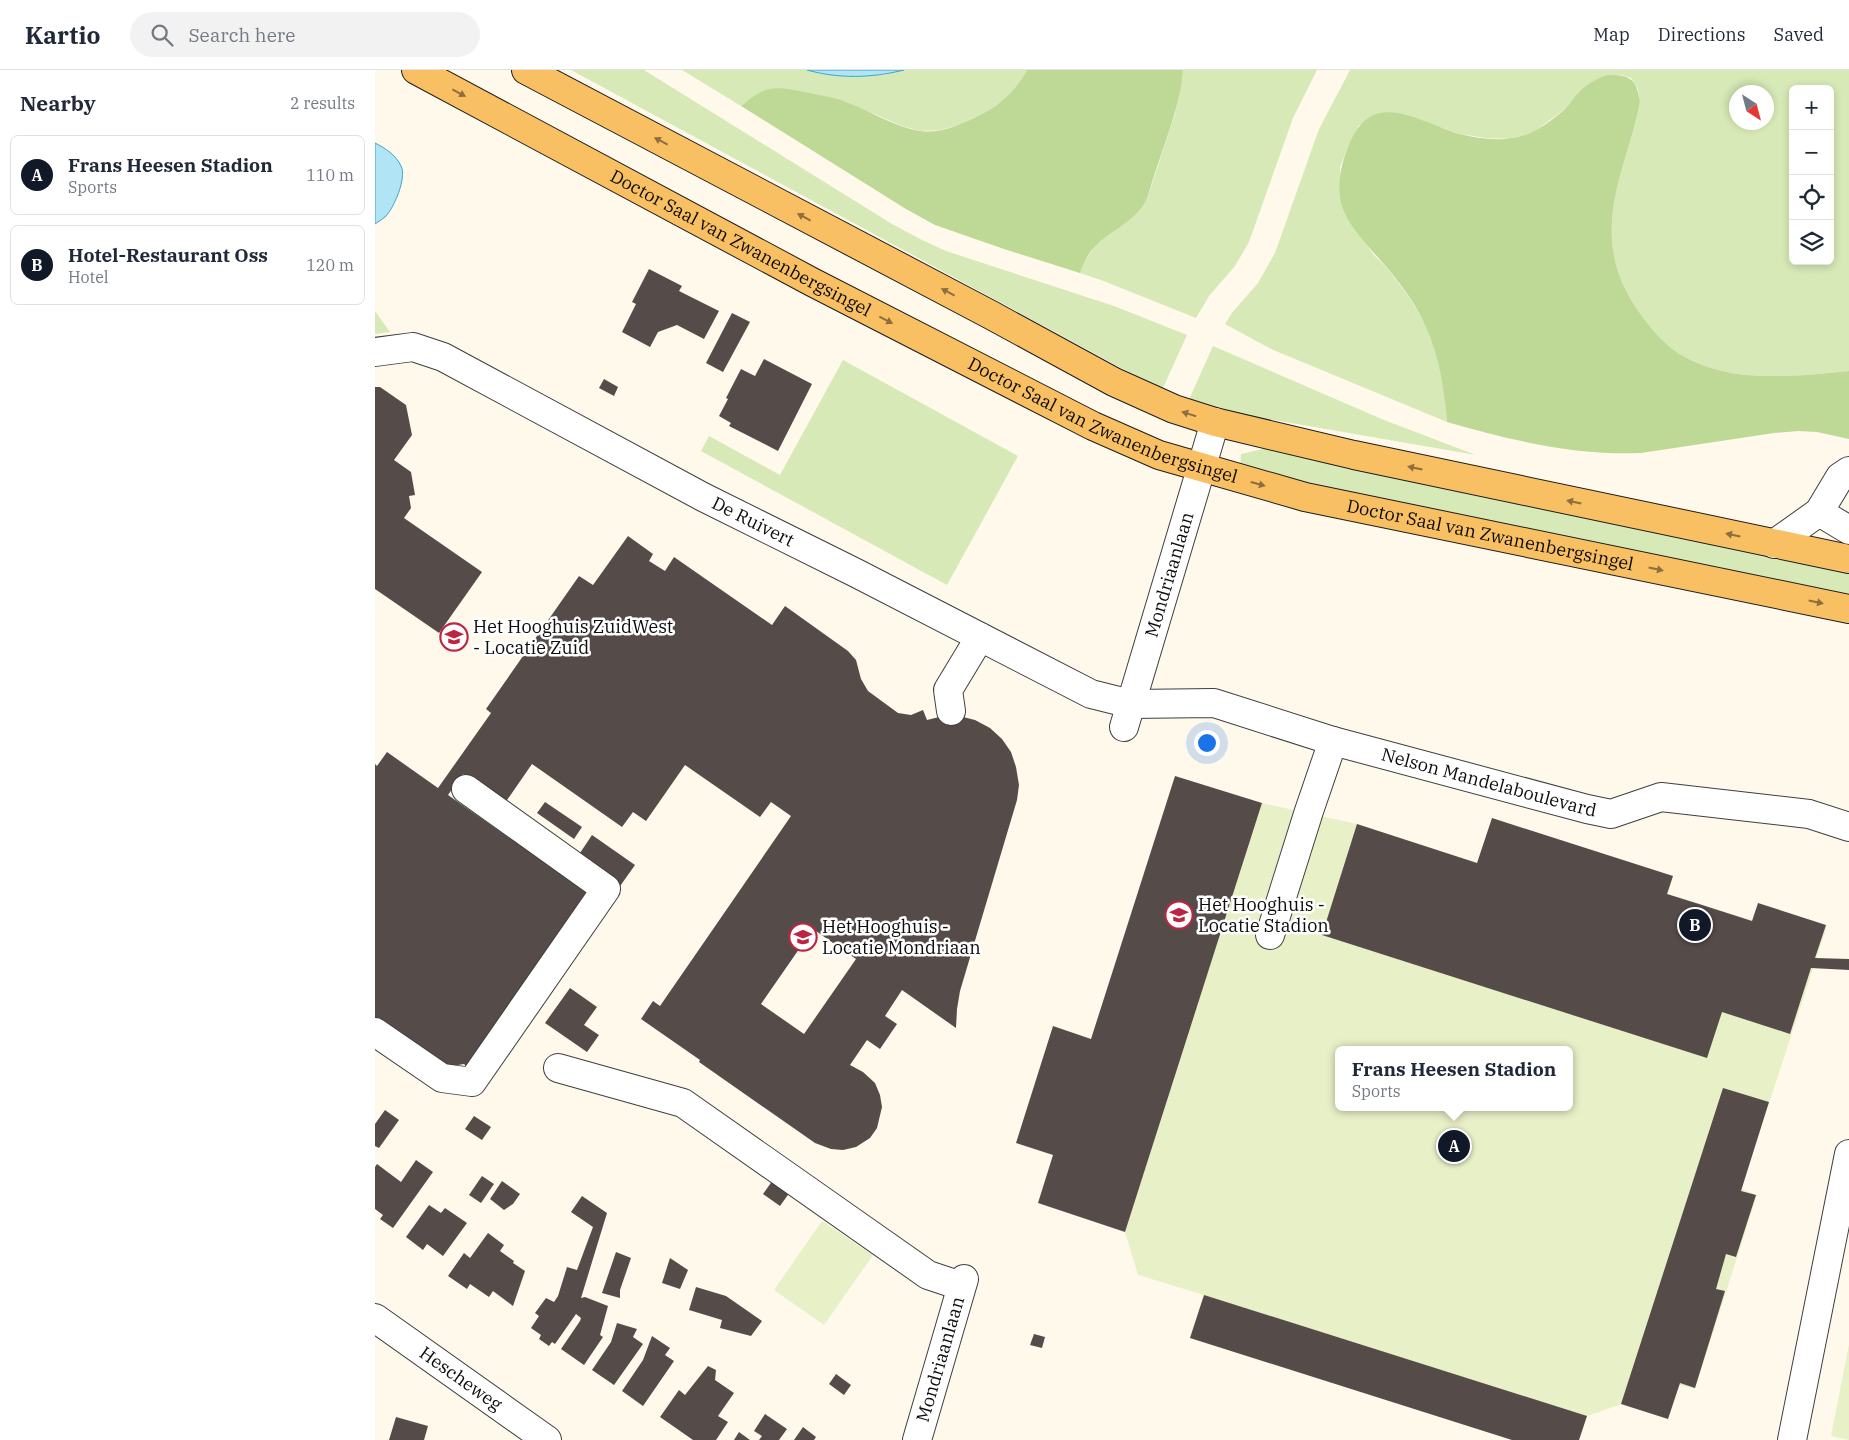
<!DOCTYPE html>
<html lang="en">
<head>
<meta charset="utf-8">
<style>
  :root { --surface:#fff; --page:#f2f2f3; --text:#1f2937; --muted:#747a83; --line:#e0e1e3; --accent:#111827 }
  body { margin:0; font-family:"IBM Plex Serif",serif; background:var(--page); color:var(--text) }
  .controls { position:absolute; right:15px; top:15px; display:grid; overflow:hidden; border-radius:8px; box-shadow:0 2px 8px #0003 }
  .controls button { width:45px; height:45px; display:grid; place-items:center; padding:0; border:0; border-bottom:1px solid var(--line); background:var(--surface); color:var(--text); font:25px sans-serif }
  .compass { position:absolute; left:1354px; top:15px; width:45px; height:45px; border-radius:50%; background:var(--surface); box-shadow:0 2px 8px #0003; rotate:144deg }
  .you { position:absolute; left:831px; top:672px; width:18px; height:18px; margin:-12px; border:4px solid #fff; border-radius:50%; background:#1a73e8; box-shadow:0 0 0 8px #1a73e833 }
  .badge { display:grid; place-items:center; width:32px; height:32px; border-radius:50%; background:var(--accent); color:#fff; font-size:16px; font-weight:700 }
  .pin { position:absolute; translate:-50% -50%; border:2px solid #fff; box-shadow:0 1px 5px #0006 }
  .popup { position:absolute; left:960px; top:976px; width:238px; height:65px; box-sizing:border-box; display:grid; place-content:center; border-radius:8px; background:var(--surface); filter:drop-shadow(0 1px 4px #0005); font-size:16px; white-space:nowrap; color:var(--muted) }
  .popup b { font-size:19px; color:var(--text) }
  .popup::after { content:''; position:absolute; left:50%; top:100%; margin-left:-10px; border:10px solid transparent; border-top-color:var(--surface) }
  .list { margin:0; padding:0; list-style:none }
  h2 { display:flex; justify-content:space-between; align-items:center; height:65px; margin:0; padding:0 20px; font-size:21px }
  h2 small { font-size:16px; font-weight:400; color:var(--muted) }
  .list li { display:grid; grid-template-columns:32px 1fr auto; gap:15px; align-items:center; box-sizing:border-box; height:80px; margin:0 10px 10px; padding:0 10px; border:1px solid var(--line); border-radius:8px }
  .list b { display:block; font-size:19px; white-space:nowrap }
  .list p { margin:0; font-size:16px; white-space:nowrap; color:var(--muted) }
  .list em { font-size:16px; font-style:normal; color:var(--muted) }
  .icon { flex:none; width:28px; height:28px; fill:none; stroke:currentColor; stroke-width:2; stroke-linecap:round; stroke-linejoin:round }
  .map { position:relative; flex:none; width:1474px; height:1370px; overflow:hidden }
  header { display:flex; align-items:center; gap:30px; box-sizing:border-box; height:70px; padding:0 25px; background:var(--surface); border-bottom:1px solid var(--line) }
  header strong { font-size:24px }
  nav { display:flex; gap:28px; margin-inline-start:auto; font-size:18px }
  .search { width:350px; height:45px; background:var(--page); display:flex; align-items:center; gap:12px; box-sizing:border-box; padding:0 18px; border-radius:28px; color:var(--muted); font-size:19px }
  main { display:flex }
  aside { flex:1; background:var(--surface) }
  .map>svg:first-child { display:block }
  .green { fill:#d7e9b6; fill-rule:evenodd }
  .forest { fill:#bdd995 }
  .pitch { fill:#e8f0c8; fill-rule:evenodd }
  .water { fill:#b1e5f6; stroke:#38a6cd }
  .building { fill:#554c49; fill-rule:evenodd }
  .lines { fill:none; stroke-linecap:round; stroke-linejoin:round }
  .minor-casing { stroke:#3f3f3f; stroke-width:30 }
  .major-casing { stroke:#1d1d1d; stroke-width:30 }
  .minor { stroke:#fff; stroke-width:28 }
  .major { stroke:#f8bf63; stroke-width:28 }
  .oneway { fill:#8e6e3c }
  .labels { text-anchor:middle; stroke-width:5; stroke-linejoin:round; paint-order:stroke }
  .street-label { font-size:18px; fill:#0c0c0c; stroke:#fff }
  .poi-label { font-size:18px; fill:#0c0c0c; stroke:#fff; text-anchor:start }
</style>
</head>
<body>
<header>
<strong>Kartio</strong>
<div class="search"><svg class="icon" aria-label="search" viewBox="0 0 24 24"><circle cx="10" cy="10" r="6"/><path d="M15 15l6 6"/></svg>Search here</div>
<nav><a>Map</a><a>Directions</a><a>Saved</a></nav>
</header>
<main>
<aside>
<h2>Nearby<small>2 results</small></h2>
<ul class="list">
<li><span class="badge">A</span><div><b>Frans Heesen Stadion</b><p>Sports</p></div><em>110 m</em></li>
<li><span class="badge">B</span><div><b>Hotel-Restaurant Oss</b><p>Hotel</p></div><em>120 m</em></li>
</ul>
</aside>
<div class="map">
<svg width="1474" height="1370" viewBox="0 0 1474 1370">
  <rect width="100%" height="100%" fill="#fff9ec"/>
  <g class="green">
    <path d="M 196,0 L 269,0 L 517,154 L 547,170 L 571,181 L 739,236 L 812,265 L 787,320 Z"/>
    <path d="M 307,0 L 432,0 L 446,4 L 508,5 L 529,0 L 652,0 L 646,11 L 632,28 L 609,43 L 587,54 L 566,60 L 546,61 L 527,56 L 472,32 L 395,19 L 383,24 L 366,36 Z"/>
    <path d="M 808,0 L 942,0 L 918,48 L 874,172 L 860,196 L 834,226 L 821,248 L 726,210 L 705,203 L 709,193 L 722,172 L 762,143 L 773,126 L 800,44 Z"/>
    <path d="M 975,0 L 1474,0 L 1474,301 C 1421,306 1358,314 1310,287 C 1291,277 1276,259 1264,242 C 1245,215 1235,187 1237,153 C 1239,111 1258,72 1265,31 L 1263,19 L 1256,8 L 1246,5 L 1205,21 L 1191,38 L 1155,65 L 1137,69 L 1111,68 L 1085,64 L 1022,43 L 984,55 L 976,70 L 965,97 L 966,134 L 971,146 L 999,185 L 1013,199 L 1034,227 L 1051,255 L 1062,284 L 1068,311 L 1072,352 L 896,279 L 850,254 L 857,243 L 883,213 L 900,183 L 944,59 ZM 1418,19 L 1455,19 L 1455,191 L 1418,191 ZM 1362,22 L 1392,22 L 1392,52 L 1362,52 Z"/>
    <path d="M 0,241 L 15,262 L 0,264 Z"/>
    <path d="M 838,276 L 1009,350 L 1101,385 L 899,350 L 856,347 L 812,334 Z"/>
    <path d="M 468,290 L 643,386 L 572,515 L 326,381 L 334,366 L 405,405 Z"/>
    <path d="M 892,378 L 1474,500 L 1474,524 L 865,401 L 866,384 Z"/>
  </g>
  <g class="forest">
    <path d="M 652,0 L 808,0 C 805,37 790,71 779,106 C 774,120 773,133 761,144 C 737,167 718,166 705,203 L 629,179 L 560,155 L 531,139 L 366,36 C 375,29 384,21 395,19 C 407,17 418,20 429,22 C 444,25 460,27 474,33 C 497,42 520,57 545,61 C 565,64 585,55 603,46 C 624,36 641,21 652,0 Z"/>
    <path d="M 1233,5 C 1256,5 1261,9 1265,31 C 1258,72 1239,111 1237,153 C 1235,187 1245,215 1264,242 C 1276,259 1291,277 1310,287 C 1358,314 1421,306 1474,301 L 1474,369 L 1442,362 L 1423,361 L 1399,363 L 1266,383 C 1200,386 1135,370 1072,352 C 1069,318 1065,288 1051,257 C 1042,236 1028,217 1014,200 C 999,182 971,155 966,133 C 962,113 966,95 973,77 C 979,62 987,47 1005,43 C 1029,38 1062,58 1085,64 C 1101,68 1121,71 1138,68 C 1157,66 1175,52 1190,39 C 1195,34 1199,27 1204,22 C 1212,14 1223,8 1233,5 Z"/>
  </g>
  <g class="pitch">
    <path d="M 887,733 L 982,754 L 1103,793 L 1117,749 L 1298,806 L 1293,824 L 1408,860 L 1414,843 L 1452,856 L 1366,1119 L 1382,1125 L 1320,1319 L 1304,1315 L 1293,1349 L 1247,1334 L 1212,1346 L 1204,1370 L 1137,1370 L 815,1268 L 829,1225 L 763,1205 L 750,1162 ZM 964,980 L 1194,980 L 1194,1037 L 964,1037 Z"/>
    <path d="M 447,1151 L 498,1185 L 449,1255 L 399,1220 Z"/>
    <path d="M 1474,1274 L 1474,1370 L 1456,1366 Z"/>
  </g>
  <g class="water">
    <path d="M 432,0 L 529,0 C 497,8 464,9 432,0 Z"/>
    <path d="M 0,73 C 10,78 21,85 26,96 C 32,108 19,138 10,147 C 7,149 3,152 0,154 Z"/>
  </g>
  <g class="building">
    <path d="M 274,199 L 307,216 L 304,221 L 344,241 L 329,269 L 302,255 L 283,262 L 275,277 L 247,262 L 261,234 L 257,232 Z"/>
    <path d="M 357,243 L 375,252 L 348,302 L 331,293 Z"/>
    <path d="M 389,289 L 437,314 L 403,381 L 354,356 L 356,353 L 344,346 L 353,329 L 351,328 L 366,299 L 380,306 Z"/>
    <path d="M 229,309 L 243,317 L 239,326 L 224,318 Z"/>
    <path d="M 0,317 L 5,317 L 31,335 L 37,365 L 19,390 L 36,402 L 40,425 L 34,426 L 36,438 L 29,448 L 107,502 L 64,563 L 0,519 Z"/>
    <path d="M 253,466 L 278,484 L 274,491 L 290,501 L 299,487 L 397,555 L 410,536 L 473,581 L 481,590 L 486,609 L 493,621 L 523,643 L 536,645 L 548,640 L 552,650 L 568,646 L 584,646 L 600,650 L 615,658 L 627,669 L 636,682 L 641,697 L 644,715 L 642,730 L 585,921 L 582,939 L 581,958 L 527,920 L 510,946 L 522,954 L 505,979 L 492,970 L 475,995 L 488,1002 L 500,1013 L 505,1025 L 507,1037 L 502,1058 L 495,1068 L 481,1077 L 468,1080 L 456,1079 L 440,1073 L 324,992 L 325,990 L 266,949 L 278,931 L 285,936 L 416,746 L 396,732 L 385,747 L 310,695 L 271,751 L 258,742 L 247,757 L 157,694 L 130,733 L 88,704 L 73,725 L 212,822 L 91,996 L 89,994 L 71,997 L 0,951 L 0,694 L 2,696 L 12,682 L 63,718 L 116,643 L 111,639 L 204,506 L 218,515 ZM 438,859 L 481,889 L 429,964 L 386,934 Z"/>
    <path d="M 800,706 L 887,733 L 750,1162 L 663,1133 L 678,1085 L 641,1073 L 678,956 L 716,969 Z"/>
    <path d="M 170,732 L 207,757 L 199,769 L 162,743 Z"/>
    <path d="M 1117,748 L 1298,806 L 1292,824 L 1324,834 L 1377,851 L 1383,833 L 1451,855 L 1440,888 L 1474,889 L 1474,900 L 1436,898 L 1415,964 L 1347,942 L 1332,988 L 947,865 L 982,754 L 1102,793 Z"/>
    <path d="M 217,765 L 260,795 L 243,819 L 201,789 Z"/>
    <path d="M 195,918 L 222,937 L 209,955 L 224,965 L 212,982 L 170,953 Z"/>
    <path d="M 1348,1018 L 1394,1032 L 1366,1121 L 1381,1125 L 1361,1187 L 1351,1184 L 1341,1219 L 1350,1221 L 1320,1318 L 1305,1313 L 1293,1349 L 1246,1334 Z"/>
    <path d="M 10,1040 L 24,1050 L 4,1078 L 0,1076 L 0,1054 Z"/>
    <path d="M 99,1046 L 116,1057 L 107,1070 L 90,1059 Z"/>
    <path d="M 41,1090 L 58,1102 L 18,1158 L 5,1149 L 8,1145 L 0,1139 L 0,1097 L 2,1094 L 26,1112 Z"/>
    <path d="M 107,1106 L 119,1114 L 106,1133 L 94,1125 Z"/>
    <path d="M 398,1110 L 415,1122 L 405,1136 L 388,1124 Z"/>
    <path d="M 127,1111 L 145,1124 L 138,1134 L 129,1140 L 115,1129 Z"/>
    <path d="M 207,1126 L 232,1143 L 206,1228 L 210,1227 L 233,1236 L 225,1265 L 228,1267 L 209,1295 L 186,1279 L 205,1251 L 206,1248 L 201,1244 L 180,1274 L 177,1272 L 174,1276 L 164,1269 L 166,1265 L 156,1258 L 164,1246 L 160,1243 L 171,1228 L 179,1232 L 183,1226 L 192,1197 L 202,1200 L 218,1157 L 196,1142 Z"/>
    <path d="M 54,1135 L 66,1143 L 70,1138 L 92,1153 L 68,1186 L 52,1174 L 48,1180 L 31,1167 Z"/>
    <path d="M 113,1163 L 129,1175 L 125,1181 L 139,1191 L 138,1193 L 150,1201 L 138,1236 L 118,1221 L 114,1227 L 95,1214 L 92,1219 L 73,1206 L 89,1183 L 95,1188 Z"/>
    <path d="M 241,1182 L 256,1188 L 245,1220 L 245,1228 L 227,1223 Z"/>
    <path d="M 295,1188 L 313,1200 L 305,1219 L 287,1213 Z"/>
    <path d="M 321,1217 L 351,1226 L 387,1251 L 376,1266 L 345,1258 L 347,1250 L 314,1240 Z"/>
    <path d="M 829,1225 L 1212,1346 L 1204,1370 L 1137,1370 L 815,1268 Z"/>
    <path d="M 242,1253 L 262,1259 L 258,1267 L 268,1274 L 239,1315 L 217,1300 L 236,1272 Z"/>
    <path d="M 659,1264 L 670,1267 L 667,1278 L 655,1275 Z"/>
    <path d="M 277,1266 L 295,1278 L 290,1285 L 299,1291 L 268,1336 L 247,1321 L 268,1290 Z"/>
    <path d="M 333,1296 L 341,1300 L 340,1310 L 359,1323 L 343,1346 L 353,1352 L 341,1370 L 318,1370 L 285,1347 L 304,1320 L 310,1325 Z"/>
    <path d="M 461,1304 L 476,1315 L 469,1325 L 454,1314 Z"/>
    <path d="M 390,1344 L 412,1359 L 404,1370 L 384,1370 L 387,1366 L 379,1361 Z"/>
    <path d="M 21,1347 L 53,1356 L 49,1370 L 14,1370 Z"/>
    <path d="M 428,1357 L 441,1367 L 439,1370 L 419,1370 Z"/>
    <path d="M 364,1362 L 375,1370 L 359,1370 Z"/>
  </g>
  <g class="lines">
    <g class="minor-casing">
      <g id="minor">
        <path id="s1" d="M 0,282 L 38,277 L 68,287 L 328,427 L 481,503 L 716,624 L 756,634 L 839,633 L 958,671 L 1212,739 L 1236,744 L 1286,727 L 1434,744 L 1474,757"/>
        <path d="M 1444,442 L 1465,407 L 1474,401"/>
        <path d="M 1399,474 L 1444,442 L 1474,460"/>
        <path d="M 576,641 L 573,620 L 605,567"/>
        <path id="s2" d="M 749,657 L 840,352"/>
        <path d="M 895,865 L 934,741 L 958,671"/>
        <path d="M 0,962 L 67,1008 L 97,1012 L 231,819 L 91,719"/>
        <path d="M 183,998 L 308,1033 L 553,1205 L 586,1216"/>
        <path id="s3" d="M 0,1248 L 172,1370"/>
        <path id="s4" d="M 542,1370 L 589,1209"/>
        <path d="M 1417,1370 L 1474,1084"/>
      </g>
    </g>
    <g class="major-casing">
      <g id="major">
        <path id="s5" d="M 41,0 L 437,212 L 718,356 L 784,385 L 930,427 L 1474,539"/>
        <path d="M 151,0 L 616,245 L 739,312 L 799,339 L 840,352 L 979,385 L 1474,489"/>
      </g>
    </g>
    <use href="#minor" class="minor"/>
    <use href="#major" class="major"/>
  </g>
  <defs><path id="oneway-solid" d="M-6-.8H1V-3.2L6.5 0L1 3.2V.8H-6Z" transform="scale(1.25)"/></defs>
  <g class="oneway">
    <use href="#oneway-solid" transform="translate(84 23) rotate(28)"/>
    <use href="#oneway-solid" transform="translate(286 71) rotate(-152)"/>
    <use href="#oneway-solid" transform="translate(429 147) rotate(-152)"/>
    <use href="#oneway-solid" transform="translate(573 222) rotate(-152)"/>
    <use href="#oneway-solid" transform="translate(511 250) rotate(27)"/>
    <use href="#oneway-solid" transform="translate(814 344) rotate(-163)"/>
    <use href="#oneway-solid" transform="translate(1040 398) rotate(-168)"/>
    <use href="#oneway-solid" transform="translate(883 414) rotate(15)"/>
    <use href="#oneway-solid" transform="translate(1199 432) rotate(-168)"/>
    <use href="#oneway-solid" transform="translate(1358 465) rotate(-168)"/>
    <use href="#oneway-solid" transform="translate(1281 499) rotate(12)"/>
    <use href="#oneway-solid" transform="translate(1441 532) rotate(12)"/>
  </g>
  <defs>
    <g id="school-ring" transform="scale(1.4375)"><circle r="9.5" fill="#fff" stroke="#bc2541" stroke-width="1.5"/><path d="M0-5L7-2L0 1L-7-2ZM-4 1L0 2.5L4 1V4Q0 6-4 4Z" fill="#bc2541"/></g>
  </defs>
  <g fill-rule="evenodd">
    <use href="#school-ring" x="79" y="567"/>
    <use href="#school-ring" x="804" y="845"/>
    <use href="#school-ring" x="428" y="867"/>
  </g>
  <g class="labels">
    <g class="street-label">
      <text dy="6" stroke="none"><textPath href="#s5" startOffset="368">Doctor Saal van Zwanenbergsingel</textPath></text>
      <text dy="6" stroke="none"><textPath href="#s5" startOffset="772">Doctor Saal van Zwanenbergsingel</textPath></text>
      <text dy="6" stroke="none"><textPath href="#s1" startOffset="421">De Ruivert</textPath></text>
      <text dy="6" stroke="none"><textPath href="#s5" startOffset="1178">Doctor Saal van Zwanenbergsingel</textPath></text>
      <text dy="6" stroke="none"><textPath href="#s2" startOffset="159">Mondriaanlaan</textPath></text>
      <text dy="6" stroke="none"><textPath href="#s1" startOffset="1211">Nelson Mandelaboulevard</textPath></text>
      <text dy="6" stroke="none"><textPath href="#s4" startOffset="84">Mondriaanlaan</textPath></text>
      <text dy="6" stroke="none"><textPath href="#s3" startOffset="105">Hescheweg</textPath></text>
    </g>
    <g class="poi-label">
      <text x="98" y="563">Het Hooghuis ZuidWest<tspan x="98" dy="21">- Locatie Zuid</tspan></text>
      <text x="823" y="841">Het Hooghuis -<tspan x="823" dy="21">Locatie Stadion</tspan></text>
      <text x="447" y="863">Het Hooghuis -<tspan x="447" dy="21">Locatie Mondriaan</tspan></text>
    </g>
  </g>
</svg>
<div class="controls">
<button>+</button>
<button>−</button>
<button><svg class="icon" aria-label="locate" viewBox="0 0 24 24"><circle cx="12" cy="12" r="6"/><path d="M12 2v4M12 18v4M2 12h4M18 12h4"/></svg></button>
<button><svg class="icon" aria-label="layers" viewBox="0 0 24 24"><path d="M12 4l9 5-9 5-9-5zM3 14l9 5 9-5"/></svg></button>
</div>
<svg class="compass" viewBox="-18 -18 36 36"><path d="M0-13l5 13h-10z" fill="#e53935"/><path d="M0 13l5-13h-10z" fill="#747a83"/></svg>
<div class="you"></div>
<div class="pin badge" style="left:1079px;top:1076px">A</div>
<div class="popup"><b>Frans Heesen Stadion</b>Sports</div>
<div class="pin badge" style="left:1320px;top:855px">B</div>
</div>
</main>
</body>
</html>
